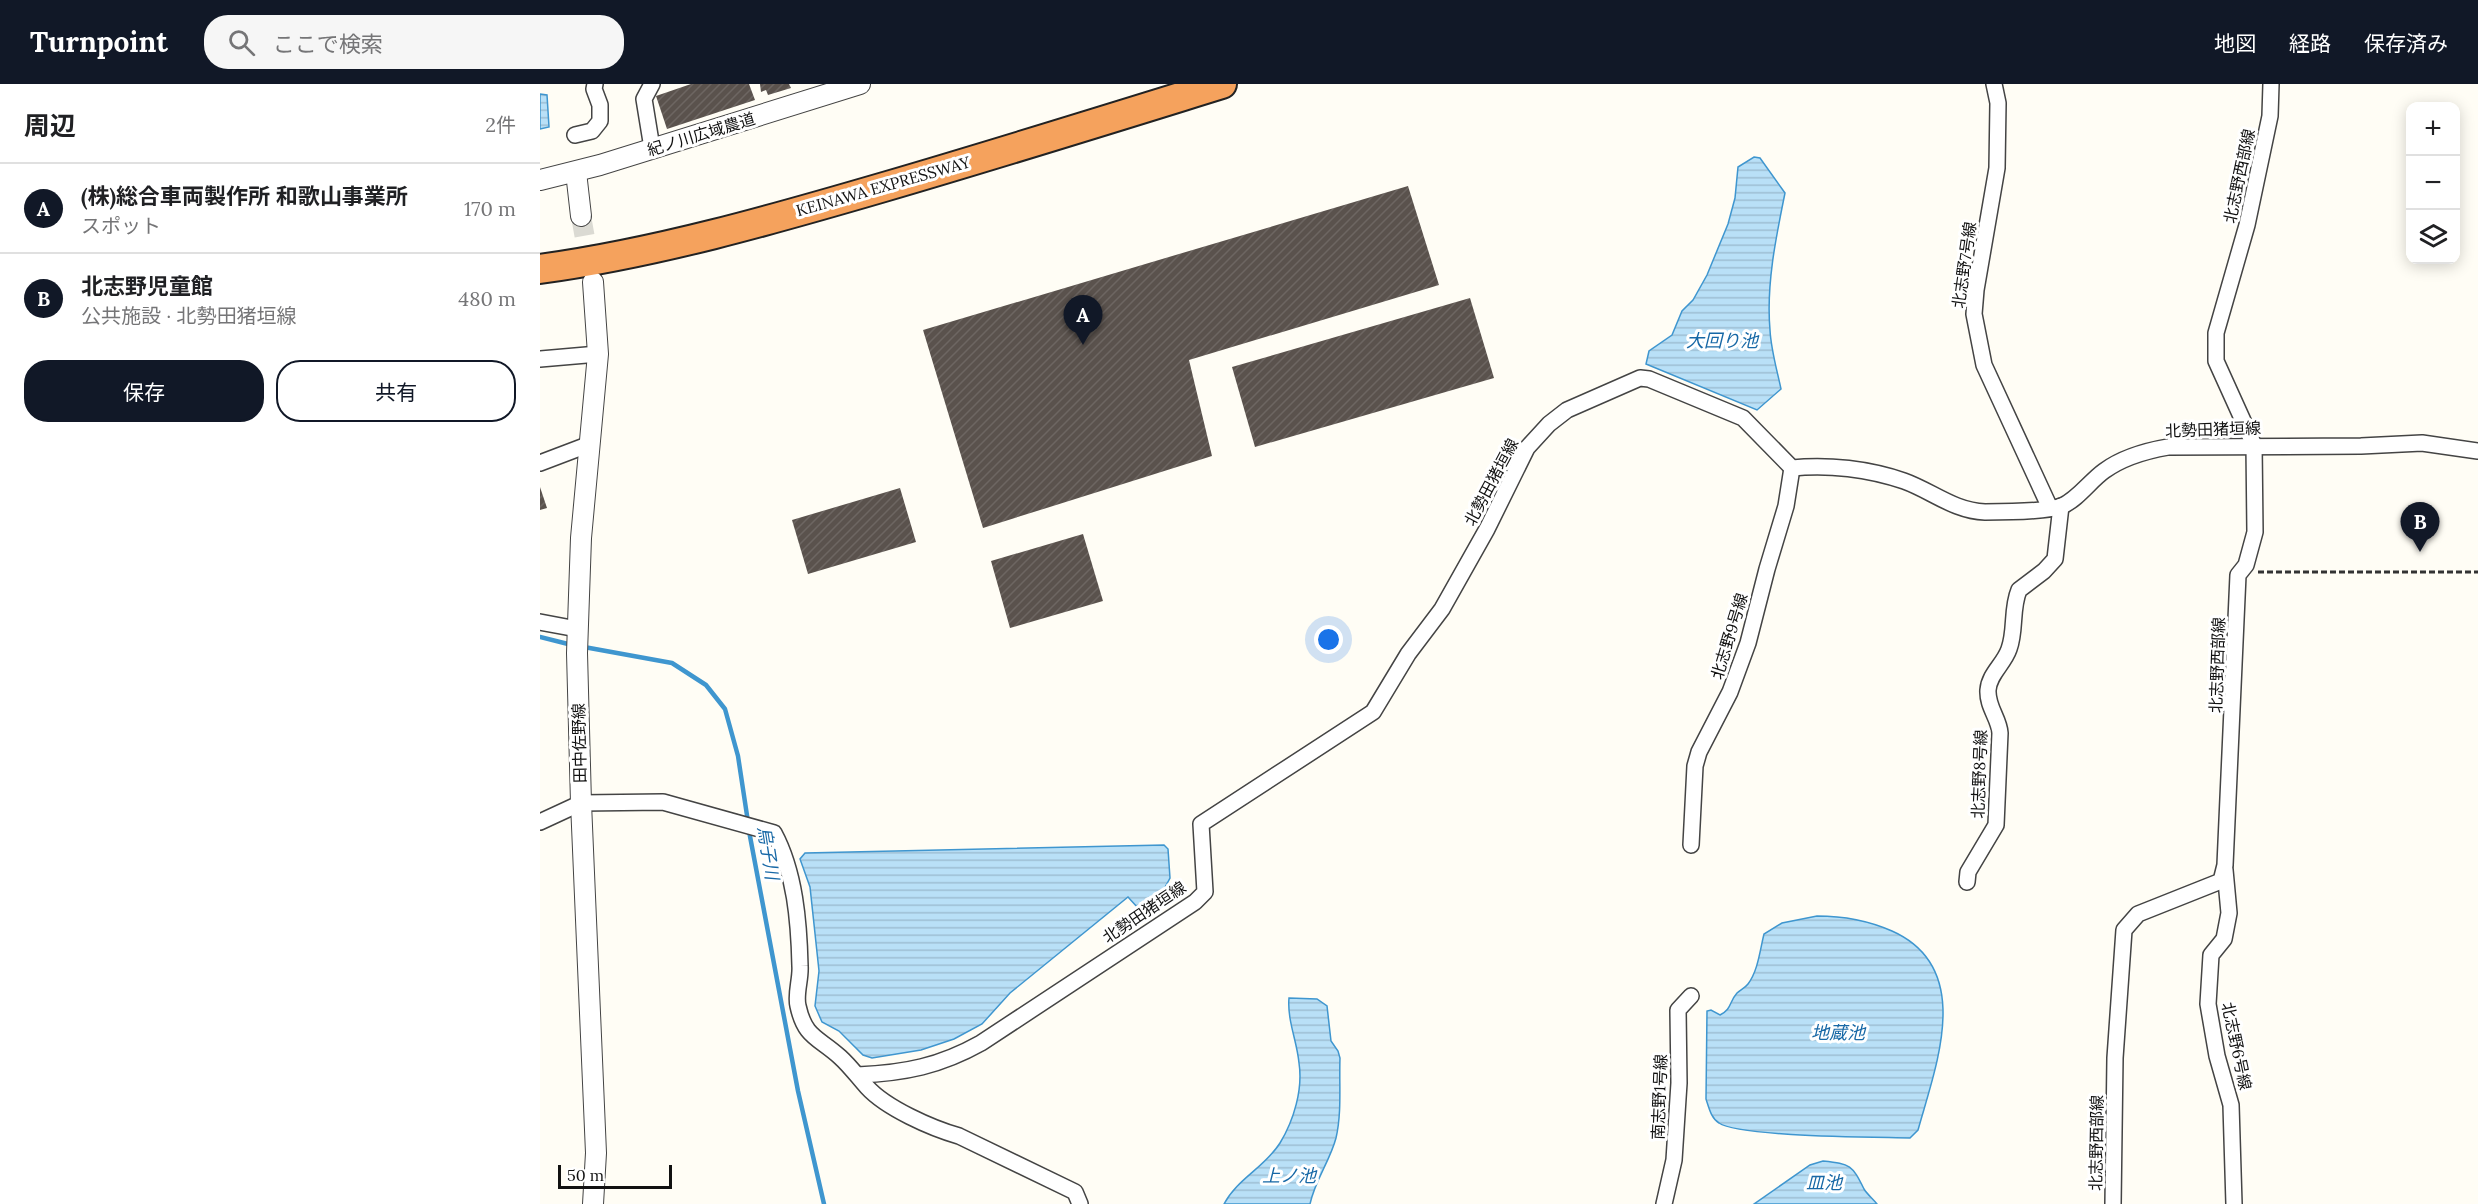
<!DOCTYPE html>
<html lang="ja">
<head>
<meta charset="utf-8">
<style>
  :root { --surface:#fff; --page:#f6f6f6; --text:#202124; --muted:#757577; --line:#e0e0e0; --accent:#111827 }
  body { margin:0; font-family:Lora,"Noto Sans JP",serif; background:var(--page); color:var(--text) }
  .controls { position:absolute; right:18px; top:18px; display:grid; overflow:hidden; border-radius:12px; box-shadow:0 3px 15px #0003 }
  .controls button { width:54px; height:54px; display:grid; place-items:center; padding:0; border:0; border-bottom:2px solid var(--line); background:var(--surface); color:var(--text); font:30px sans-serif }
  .scale { position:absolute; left:18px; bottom:15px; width:114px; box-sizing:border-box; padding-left:6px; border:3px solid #111; border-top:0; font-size:16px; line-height:21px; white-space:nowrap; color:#111; -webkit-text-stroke:4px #fff; paint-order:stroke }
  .you { position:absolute; left:789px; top:556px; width:21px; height:21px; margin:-15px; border:4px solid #fff; border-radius:50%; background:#1a73e8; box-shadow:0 0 0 9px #1a73e833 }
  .badge { display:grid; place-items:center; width:39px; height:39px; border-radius:50%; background:var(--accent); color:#fff; font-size:20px; font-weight:700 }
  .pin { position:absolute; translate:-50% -50px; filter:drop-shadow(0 2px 3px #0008) }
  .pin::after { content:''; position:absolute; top:32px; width:21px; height:18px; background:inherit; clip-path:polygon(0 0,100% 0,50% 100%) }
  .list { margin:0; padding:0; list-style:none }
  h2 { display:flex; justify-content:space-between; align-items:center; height:78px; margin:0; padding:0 24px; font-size:26px }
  h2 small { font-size:20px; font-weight:400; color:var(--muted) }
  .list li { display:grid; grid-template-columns:39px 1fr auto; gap:18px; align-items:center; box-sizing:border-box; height:90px; padding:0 24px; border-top:2px solid var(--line) }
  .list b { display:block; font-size:22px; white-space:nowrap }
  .list p { margin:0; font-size:20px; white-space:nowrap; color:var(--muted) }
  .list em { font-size:20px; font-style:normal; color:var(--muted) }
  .actions { display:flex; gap:12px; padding:18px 24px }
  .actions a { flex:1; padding:14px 0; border:2px solid var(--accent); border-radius:24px; text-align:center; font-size:21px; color:var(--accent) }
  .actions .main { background:var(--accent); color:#fff }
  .icon { flex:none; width:33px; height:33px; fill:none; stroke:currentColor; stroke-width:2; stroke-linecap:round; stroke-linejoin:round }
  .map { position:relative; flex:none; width:1938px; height:1120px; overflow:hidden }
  header { display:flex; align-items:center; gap:36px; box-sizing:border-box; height:84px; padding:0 30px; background:var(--accent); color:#fff }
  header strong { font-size:28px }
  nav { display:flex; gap:33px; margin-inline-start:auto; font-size:21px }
  .search { width:420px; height:54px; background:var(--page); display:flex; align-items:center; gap:15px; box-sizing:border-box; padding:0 21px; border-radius:24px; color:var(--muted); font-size:22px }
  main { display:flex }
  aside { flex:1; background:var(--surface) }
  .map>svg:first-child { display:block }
  .water { fill:url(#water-rules); stroke:#3f96cf; stroke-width:1.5 }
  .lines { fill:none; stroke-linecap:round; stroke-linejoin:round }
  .stream { stroke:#3f96cf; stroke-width:4.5 }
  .building { fill:url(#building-hatch) }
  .tertiary-tunnel { stroke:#dbdad3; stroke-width:20; stroke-dasharray:20 10; stroke-linecap:butt }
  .minor-casing { stroke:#444; stroke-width:18 }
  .tertiary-casing { stroke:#444; stroke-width:22 }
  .motorway-casing { stroke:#222; stroke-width:32 }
  .path { stroke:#333; stroke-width:3; stroke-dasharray:6 3; stroke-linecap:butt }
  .minor { stroke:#fff; stroke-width:15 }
  .tertiary { stroke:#fff; stroke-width:20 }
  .motorway { stroke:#f5a25d; stroke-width:28 }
  .labels { text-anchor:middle; stroke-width:6; stroke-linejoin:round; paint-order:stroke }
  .street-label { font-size:16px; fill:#111; stroke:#fff }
  .water-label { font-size:18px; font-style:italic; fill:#1768a6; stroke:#fff }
</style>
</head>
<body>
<header>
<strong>Turnpoint</strong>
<div class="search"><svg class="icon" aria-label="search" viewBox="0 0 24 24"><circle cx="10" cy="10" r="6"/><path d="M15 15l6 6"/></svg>ここで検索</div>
<nav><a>地図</a><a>経路</a><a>保存済み</a></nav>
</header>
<main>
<aside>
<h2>周辺<small>2件</small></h2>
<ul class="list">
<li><span class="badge">A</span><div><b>(株)総合車両製作所 和歌山事業所</b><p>スポット</p></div><em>170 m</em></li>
<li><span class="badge">B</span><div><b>北志野児童館</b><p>公共施設 · 北勢田猪垣線</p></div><em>480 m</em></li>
</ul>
<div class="actions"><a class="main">保存</a><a>共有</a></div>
</aside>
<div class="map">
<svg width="1938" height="1120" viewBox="0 0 1938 1120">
  <defs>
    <pattern id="water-rules" width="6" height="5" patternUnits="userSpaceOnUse" patternTransform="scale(1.5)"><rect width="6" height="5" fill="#b9e0f7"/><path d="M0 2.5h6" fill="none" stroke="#9ebfd3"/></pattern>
    <pattern id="building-hatch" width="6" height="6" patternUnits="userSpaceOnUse" patternTransform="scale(1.5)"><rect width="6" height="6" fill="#5a524d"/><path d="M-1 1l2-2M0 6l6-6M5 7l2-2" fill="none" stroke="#6d6662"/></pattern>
  </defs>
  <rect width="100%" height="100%" fill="#fffdf5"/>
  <g class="water">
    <path d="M 0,10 L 7,11 L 9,43 L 0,45 Z"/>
    <path d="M 1214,73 L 1220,74 L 1245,109 C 1236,153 1226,201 1230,246 C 1231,266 1237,286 1241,305 L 1217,326 L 1106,280 L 1109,267 L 1132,251 L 1142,227 L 1153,216 L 1167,191 L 1188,140 L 1195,114 L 1198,83 Z"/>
    <path d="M 624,761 L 628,765 L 630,794 L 624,805 L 598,824 L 588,813 L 470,909 L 442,940 L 414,955 L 381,966 L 332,974 L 323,971 L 299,947 L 282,938 L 275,922 L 279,887 L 270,803 L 260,775 L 265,769 Z"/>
    <path d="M 1277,832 C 1304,832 1327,836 1352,847 C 1435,884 1396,981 1378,1046 L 1370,1054 C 1337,1053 1199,1053 1179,1039 C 1171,1034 1169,1024 1166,1015 L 1167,927 L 1171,926 L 1180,931 C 1192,925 1189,918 1197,909 C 1200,906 1205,904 1208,900 C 1218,887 1220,866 1224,850 L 1242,839 Z"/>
    <path d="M 749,914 L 777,915 L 787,922 L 791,957 L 798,967 L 800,974 C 799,1000 802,1028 796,1054 C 790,1077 775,1096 770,1120 L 684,1120 C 697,1095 725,1083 740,1059 C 754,1036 763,1005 759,979 C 757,957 747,936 749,914 Z"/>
    <path d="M 1283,1077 C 1311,1080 1312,1081 1324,1105 C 1327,1110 1333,1115 1337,1120 L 1214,1120 L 1270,1081 Z"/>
  </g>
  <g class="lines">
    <g class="stream">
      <path d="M 0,553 L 32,561"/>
      <path d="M 44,563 L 132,579 L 166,601 L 185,625 L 198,672 L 208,738"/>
      <path d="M 209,747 L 258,1007 L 284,1120"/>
    </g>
  </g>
  <g class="building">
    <path d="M 151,0 L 209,0 L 215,16 L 127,45 L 116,12 Z"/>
    <path d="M 220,0 L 249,0 L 251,4 L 228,11 L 226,6 L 221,8 Z"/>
    <path d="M 868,102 L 899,201 L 649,276 L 672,372 L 443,444 L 383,246 Z"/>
    <path d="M 930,214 L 954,294 L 715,363 L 692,283 Z"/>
    <path d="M 0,403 L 7,424 L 0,426 Z"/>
    <path d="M 360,404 L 376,458 L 268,490 L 252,436 Z"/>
    <path d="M 543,450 L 563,517 L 470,544 L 451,477 Z"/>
  </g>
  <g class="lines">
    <path class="tertiary-tunnel" d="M 41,132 L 51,188"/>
    <g class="minor-casing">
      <g id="minor">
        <path d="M 1454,0 L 1458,19 L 1457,84 L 1436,206 L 1434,230 L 1444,281 L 1510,424"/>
        <path d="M 35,51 L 52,47 L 60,37 L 60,21 L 54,5 L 55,0"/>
        <path d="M 112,64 L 104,15 L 112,0"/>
        <path d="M 0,275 L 58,270"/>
        <path d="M 0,379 L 50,360"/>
        <path d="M 0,538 L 37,545"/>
        <path d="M 0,738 L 41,719 L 123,718 L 234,749 C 255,788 259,838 260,882 C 261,895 255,910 258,922 C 265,954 278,953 300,973 C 310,982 318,993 327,1003 C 346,1024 391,1044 419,1052 L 535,1108 L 540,1120"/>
        <path d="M 1151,761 L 1155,682 L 1159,668 L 1190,608 L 1208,559 L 1227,485 L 1246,422 L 1252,384"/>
        <path d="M 1685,786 L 1689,829 L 1684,855 L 1671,871 L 1668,920 L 1677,972 L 1691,1021 L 1694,1120"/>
        <path d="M 1427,798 L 1428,788 L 1456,741 L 1460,649 C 1459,634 1447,623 1448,606 C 1449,590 1464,580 1469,565 C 1476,546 1471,525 1479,506 L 1504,487 L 1515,475 L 1521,422"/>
        <path d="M 318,991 C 365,989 400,982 441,959 L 655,818 L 665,808 L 661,740 L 833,628 L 868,570 L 902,525 L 947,445 L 987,364 L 1009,340 L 1027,326 L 1100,294 L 1109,295 L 1203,334 L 1252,384 C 1288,380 1329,385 1364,397 C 1392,407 1414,427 1445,428 C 1463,428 1506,428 1522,422 C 1538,415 1550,397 1564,387 C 1583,373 1605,367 1628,363 L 1821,362 L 1882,359 L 1938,367"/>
        <path d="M 1124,1120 L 1134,1076 L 1139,999 L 1138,926 L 1151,912"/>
        <path d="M 1573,1120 L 1575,974 L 1584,846 L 1598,830 L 1681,797 L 1685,781 L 1698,491 L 1706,481 L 1715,448 L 1714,361 L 1676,277 L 1676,249 L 1707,141 L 1730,32 L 1731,0"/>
      </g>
    </g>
    <g class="tertiary-casing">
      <g id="tertiary">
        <path d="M 36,88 L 41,132"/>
        <path d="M 0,96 L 60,81 L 320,0"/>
        <path d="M 53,198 L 58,270 L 41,454 L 37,569 L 41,719 L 56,1069 L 53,1120"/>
      </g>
    </g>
    <g class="motorway-casing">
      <path id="motorway" d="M 0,185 C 116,169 231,136 344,103 C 457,70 569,35 682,0"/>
    </g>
    <path class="path" d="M 1718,488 L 1938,488"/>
    <use href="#minor" class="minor"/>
    <use href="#tertiary" class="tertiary"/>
    <use href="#motorway" class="motorway"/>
  </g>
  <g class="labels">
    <g class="street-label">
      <text transform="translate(161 50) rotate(-17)" y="6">紀ノ川広域農道</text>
      <text transform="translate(1699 92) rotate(-78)" y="6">北志野西部線</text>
      <text transform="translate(343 102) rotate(-16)" y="6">KEINAWA EXPRESSWAY</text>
      <text transform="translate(1424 181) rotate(-82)" y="6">北志野7号線</text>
      <text transform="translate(1673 345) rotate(-2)" y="6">北勢田猪垣線</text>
      <text transform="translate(951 398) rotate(-62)" y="6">北勢田猪垣線</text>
      <text transform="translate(1189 552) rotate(-73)" y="6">北志野9号線</text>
      <text transform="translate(1677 581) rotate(-88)" y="6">北志野西部線</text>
      <text transform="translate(39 659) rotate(-91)" y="6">田中佐野線</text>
      <text transform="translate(1439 690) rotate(-88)" y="6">北志野8号線</text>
      <text transform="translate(604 828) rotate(-34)" y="6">北勢田猪垣線</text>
      <text transform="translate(1697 962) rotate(78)" y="6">北志野6号線</text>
      <text transform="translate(1119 1013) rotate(-88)" y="6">南志野1号線</text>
      <text transform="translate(1556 1059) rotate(-89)" y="6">北志野西部線</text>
    </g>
    <g class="water-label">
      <text x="1182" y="263">大回り池</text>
      <text transform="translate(228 769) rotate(81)" y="6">烏子川</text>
      <text x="1298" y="955">地蔵池</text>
      <text x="749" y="1098">上ノ池</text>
      <text x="1284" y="1105">皿池</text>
    </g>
  </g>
</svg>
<div class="controls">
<button>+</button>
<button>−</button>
<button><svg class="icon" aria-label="layers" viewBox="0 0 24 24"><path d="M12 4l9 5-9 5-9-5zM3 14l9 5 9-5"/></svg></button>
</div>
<div class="scale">50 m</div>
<div class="you"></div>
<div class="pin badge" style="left:543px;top:261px">A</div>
<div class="pin badge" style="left:1880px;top:468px">B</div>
</div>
</main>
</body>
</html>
